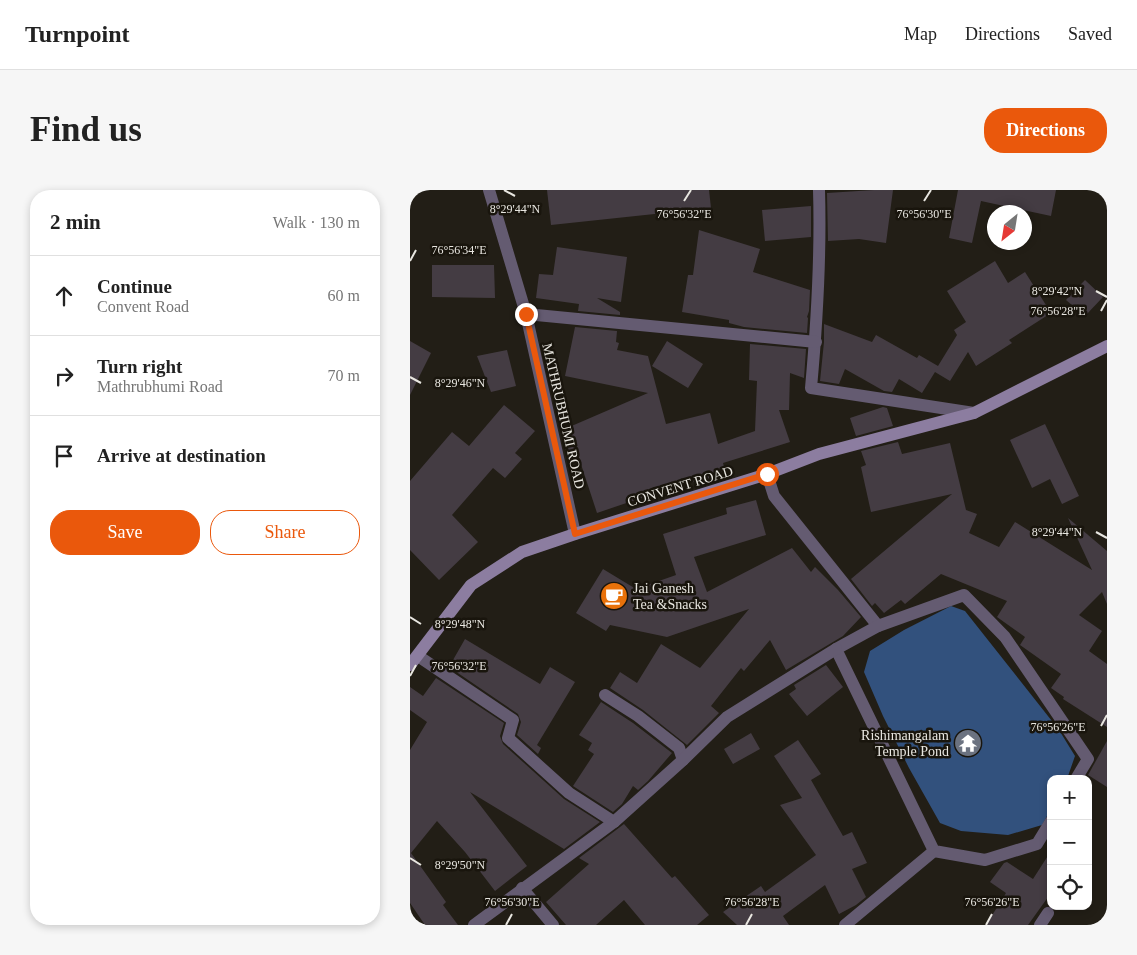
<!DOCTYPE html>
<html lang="en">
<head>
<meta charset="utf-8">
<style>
  :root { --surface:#fff; --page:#f6f6f6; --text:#222; --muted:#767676; --line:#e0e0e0; --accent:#ea580c }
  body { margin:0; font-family:"Times New Roman",serif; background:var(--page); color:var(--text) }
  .controls { position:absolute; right:15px; bottom:15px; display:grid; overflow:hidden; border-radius:10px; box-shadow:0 2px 8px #0003 }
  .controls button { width:45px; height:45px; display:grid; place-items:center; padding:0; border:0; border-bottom:1px solid var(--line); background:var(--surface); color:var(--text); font:25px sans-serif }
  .compass { position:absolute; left:577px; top:15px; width:45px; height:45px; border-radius:50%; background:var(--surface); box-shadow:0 2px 8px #0003; rotate:210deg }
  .stop { position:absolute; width:15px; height:15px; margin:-11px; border:4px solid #ea580c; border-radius:50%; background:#fff }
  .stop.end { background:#ea580c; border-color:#fff; box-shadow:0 1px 5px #0008 }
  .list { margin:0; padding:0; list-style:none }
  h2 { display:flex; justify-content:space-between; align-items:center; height:65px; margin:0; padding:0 20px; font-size:21px }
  h2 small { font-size:16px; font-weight:400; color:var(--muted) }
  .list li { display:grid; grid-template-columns:32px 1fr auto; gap:15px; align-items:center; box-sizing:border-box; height:80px; padding:0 20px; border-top:1px solid var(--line) }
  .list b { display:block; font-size:19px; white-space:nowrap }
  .list p { margin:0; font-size:16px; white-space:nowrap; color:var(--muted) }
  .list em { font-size:16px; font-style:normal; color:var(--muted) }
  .actions { display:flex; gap:10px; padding:15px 20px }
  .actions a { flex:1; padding:11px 0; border:1px solid var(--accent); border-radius:20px; text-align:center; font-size:18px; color:var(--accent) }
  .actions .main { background:var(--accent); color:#fff }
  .icon { flex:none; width:28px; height:28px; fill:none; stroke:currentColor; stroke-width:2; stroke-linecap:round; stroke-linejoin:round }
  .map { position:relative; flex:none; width:697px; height:735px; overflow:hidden; border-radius:20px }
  header { display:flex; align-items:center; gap:30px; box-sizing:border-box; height:70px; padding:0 25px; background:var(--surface); border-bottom:1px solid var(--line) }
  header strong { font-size:24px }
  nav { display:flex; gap:28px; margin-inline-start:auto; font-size:18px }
  .intro { display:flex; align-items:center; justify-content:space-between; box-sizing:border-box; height:120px; padding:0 30px }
  h1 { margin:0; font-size:35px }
  .button { padding:12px 22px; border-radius:20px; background:var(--accent); color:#fff; font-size:18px; font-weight:700 }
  main { display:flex; gap:30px; padding:0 30px }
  aside { flex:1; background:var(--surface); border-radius:20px; box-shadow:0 2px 8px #0003 }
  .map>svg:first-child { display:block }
  .water { fill:#32517d }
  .building { fill:#443c43 }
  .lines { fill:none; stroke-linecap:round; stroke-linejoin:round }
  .street { stroke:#645b71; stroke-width:12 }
  .secondary { stroke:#8c7da0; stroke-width:12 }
  .route { stroke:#ea580c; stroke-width:6 }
  .ticks { fill:none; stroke:#e8e6e0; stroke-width:2 }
  .labels { text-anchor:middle; stroke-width:5; stroke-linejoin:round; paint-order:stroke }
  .street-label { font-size:14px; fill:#e8e6e0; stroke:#19150d }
  .poi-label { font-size:14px; fill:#e8e6e0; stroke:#19150d; text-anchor:start }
  .ticks-label { font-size:12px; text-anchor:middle; fill:#e8e6e0; stroke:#19150d; stroke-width:5; stroke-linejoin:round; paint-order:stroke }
</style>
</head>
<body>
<header>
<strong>Turnpoint</strong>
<nav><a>Map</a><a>Directions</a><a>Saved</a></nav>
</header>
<div class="intro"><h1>Find us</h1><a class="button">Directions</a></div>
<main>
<aside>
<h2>2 min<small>Walk · 130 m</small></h2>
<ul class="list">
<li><svg class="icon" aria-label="ahead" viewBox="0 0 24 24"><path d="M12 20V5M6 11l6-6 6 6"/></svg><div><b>Continue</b><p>Convent Road</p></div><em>60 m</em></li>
<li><svg class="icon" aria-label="right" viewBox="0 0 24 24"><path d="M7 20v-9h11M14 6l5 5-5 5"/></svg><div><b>Turn right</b><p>Mathrubhumi Road</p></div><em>70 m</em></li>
<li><svg class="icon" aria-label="arrive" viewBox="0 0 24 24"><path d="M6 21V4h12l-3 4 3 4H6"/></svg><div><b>Arrive at destination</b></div></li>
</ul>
<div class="actions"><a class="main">Save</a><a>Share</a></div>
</aside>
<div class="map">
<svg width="697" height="735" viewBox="0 0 697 735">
  <rect width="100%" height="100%" fill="#221e16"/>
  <path class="water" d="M 541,416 L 555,421 L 649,540 L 665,566 L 657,589 L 641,589 L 641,619 L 632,635 L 598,645 L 551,641 L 530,633 L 499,578 L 473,526 L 454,482 L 460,461 L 494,440 Z"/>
  <g class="building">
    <path d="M 137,0 L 299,0 L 301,18 L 141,35 Z"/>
    <path d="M 464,0 L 483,0 L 476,53 L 449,49 L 418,51 L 417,3 Z"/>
    <path d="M 548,0 L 646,0 L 641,26 L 571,11 L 562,53 L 539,48 Z"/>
    <path d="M 401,16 L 401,47 L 355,51 L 352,20 Z"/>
    <path d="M 289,40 L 350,59 L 343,82 L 400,100 L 399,121 L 397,127 L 398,128 L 397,143 L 334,137 L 319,133 L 319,130 L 272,122 L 278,85 L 283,85 Z"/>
    <path d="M 147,57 L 217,67 L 211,112 L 187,108 L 210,122 L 210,125 L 168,121 L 169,114 L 126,108 L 129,84 L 143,85 Z"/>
    <path d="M 585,71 L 598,93 L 615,82 L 641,123 L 599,150 L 602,153 L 566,176 L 558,162 L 540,191 L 525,182 L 512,203 L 489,189 L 482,202 L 474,201 L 435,179 L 429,194 L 410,191 L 414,152 L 414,134 L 462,152 L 466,145 L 507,168 L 509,165 L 528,176 L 547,145 L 544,140 L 556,132 L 537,101 Z"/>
    <path d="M 22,75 L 84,75 L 85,108 L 22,107 Z"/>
    <path d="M 675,90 L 693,107 L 675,126 L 656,110 Z"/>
    <path d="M 165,137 L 207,141 L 206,152 L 209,153 L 207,160 L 238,166 L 256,234 L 300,223 L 308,254 L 345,241 L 347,191 L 339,190 L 340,154 L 396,159 L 394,188 L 380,183 L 379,220 L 369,220 L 380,252 L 313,273 L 316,284 L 236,304 L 237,306 L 187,323 L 166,259 L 156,263 L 150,241 L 238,203 L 155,186 Z"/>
    <path d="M 0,151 L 21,163 L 0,205 Z"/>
    <path d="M 257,151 L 293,174 L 278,198 L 242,176 Z"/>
    <path d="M 97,160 L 106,196 L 81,202 L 67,166 Z"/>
    <path d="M 94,215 L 125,241 L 105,263 L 112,269 L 95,288 L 83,278 L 42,325 L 68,352 L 29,390 L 0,360 L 0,291 L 42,242 L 59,256 Z"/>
    <path d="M 473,217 L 477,218 L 483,236 L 446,246 L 440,228 Z"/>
    <path d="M 635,234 L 669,306 L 652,314 L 640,289 L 622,298 L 600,250 Z"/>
    <path d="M 488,252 L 492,264 L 540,253 L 556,320 L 567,324 L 559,343 L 589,357 L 605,332 L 682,380 L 658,328 L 697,361 L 697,414 L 692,402 L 669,425 L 692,441 L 679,461 L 697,474 L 697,537 L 653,509 L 654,507 L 641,498 L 651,484 L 610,455 L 615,447 L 587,427 L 597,411 L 531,384 L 495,414 L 491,410 L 474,423 L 465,413 L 462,416 L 441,389 L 542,304 L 461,322 L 451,277 L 456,275 L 451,261 Z"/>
    <path d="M 346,310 L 356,345 L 284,367 L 297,402 L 382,358 L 401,382 L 405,377 L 428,400 L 451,427 L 433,446 L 376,480 L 360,450 L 334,481 L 331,478 L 301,516 L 309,523 L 277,555 L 233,520 L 200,498 L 210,482 L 227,493 L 251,454 L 290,478 L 339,419 L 257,447 L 200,435 L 196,441 L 166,423 L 193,379 L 226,399 L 266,385 L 253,344 L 317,324 L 316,318 Z"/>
    <path d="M 55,449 L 130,494 L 140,477 L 165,492 L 127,555 L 131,558 L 128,564 L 107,545 L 111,532 L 108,524 L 39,477 Z"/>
    <path d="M 416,475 L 433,497 L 397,526 L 379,504 L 386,499 L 384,495 Z"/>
    <path d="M 26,488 L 94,533 L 90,546 L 93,554 L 154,609 L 190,632 L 154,659 L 60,602 L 117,676 L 85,701 L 55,662 L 27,631 L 1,663 L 36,712 L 33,715 L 48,735 L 15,735 L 0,713 L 0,560 L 17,532 L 0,520 L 0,497 L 13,506 Z"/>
    <path d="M 191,512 L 223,533 L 262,563 L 238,591 L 228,600 L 223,596 L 212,614 L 203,622 L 163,596 L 184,564 L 178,560 L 182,553 L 169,545 Z"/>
    <path d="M 341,543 L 350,559 L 323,574 L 314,559 Z"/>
    <path d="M 388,550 L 411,584 L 401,590 L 433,646 L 442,642 L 457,673 L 442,679 L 456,707 L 446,715 L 429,724 L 415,695 L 373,726 L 379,735 L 327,735 L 313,722 L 351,696 L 355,702 L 406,665 L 370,615 L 392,608 L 364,566 Z"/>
    <path d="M 697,551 L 697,597 L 678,585 Z"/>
    <path d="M 214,634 L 262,688 L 265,686 L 299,725 L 287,735 L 235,735 L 214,710 L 186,735 L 156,735 L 136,712 L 179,674 L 169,668 Z"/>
    <path d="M 641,661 L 641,703 L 618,735 L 576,735 L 596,703 L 580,692 L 594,673 L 597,672 L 623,689 Z"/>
  </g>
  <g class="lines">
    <g class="street">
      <path d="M 79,0 L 116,124 L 165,344"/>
      <path d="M 409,0 C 411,66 407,132 401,198 L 564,223"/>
      <path d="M 116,124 L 406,152"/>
      <path d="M 357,284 L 364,306 L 468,436"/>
      <path d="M 8,466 L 103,530 L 98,548 L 159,603 L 204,632"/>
      <path d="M 195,505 L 228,526 L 269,558 L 273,570"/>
      <path d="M 641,631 L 627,654 L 575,670 L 524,661 L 426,459 L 468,436 L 554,405 L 595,447 L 678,569 L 666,589"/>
      <path d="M 112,698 L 143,735"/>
      <path d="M 64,735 L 204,632 L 273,570 L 317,527 L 426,459"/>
      <path d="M 435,735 L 524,661"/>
      <path d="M 630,735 L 638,723"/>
    </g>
    <path class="secondary" d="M 0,475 L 61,395 L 112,362 L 165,344 L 357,284 L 409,264 L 564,223 L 697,156"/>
  </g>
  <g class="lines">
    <path class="route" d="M 116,124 L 165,344 L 357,284"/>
  </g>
  <path class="ticks" d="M 94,0 L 105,6M 274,11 L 281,0M 514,11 L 521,0M 0,71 L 6,60M 686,101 L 697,107M 691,121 L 697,110M 0,187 L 11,193M 686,342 L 697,348M 0,427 L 11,434M 0,486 L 6,475M 691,536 L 697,525M 0,668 L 11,675M 96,735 L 102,724M 336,735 L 342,724M 576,735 L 582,724"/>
  <defs>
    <g id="cafe-disc" transform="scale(1.4375)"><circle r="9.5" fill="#e8710a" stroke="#19150d"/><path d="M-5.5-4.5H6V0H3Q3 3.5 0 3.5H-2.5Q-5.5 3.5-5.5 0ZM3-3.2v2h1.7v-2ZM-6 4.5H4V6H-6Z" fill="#fff"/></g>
    <g id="temple-disc" transform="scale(1.4375)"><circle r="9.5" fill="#6b7280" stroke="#19150d"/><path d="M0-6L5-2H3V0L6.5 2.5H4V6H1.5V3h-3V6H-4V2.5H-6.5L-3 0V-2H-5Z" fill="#fff"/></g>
  </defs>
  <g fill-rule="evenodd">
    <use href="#cafe-disc" x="204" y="406"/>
    <use href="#temple-disc" x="558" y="553"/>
  </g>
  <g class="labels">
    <g class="street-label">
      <text transform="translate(154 226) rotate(77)" y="5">MATHRUBHUMI ROAD</text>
      <text transform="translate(270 296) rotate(-17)" y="5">CONVENT ROAD</text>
    </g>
    <g class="poi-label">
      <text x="223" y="403">Jai Ganesh<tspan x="223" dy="16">Tea &amp;Snacks</tspan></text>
      <text x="539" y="550" text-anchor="end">Rishimangalam<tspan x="539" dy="16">Temple Pond</tspan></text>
    </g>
  </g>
  <g class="ticks-label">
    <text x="105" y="23">8°29'44"N</text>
    <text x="274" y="28">76°56'32"E</text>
    <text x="514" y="28">76°56'30"E</text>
    <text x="49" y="64">76°56'34"E</text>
    <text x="647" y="105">8°29'42"N</text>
    <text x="648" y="125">76°56'28"E</text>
    <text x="50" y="197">8°29'46"N</text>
    <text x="647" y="346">8°29'44"N</text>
    <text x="50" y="438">8°29'48"N</text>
    <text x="49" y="480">76°56'32"E</text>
    <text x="648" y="541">76°56'26"E</text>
    <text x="50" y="679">8°29'50"N</text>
    <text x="102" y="716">76°56'30"E</text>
    <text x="342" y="716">76°56'28"E</text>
    <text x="582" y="716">76°56'26"E</text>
  </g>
</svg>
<div class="controls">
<button>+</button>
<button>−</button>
<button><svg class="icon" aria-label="locate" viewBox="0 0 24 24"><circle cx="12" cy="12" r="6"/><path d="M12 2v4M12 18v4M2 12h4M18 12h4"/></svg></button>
</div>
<svg class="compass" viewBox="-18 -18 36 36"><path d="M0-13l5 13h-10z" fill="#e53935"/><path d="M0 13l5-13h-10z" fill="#767676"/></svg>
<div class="stop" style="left:357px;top:284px"></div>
<div class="stop end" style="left:116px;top:124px"></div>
</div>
</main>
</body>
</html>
